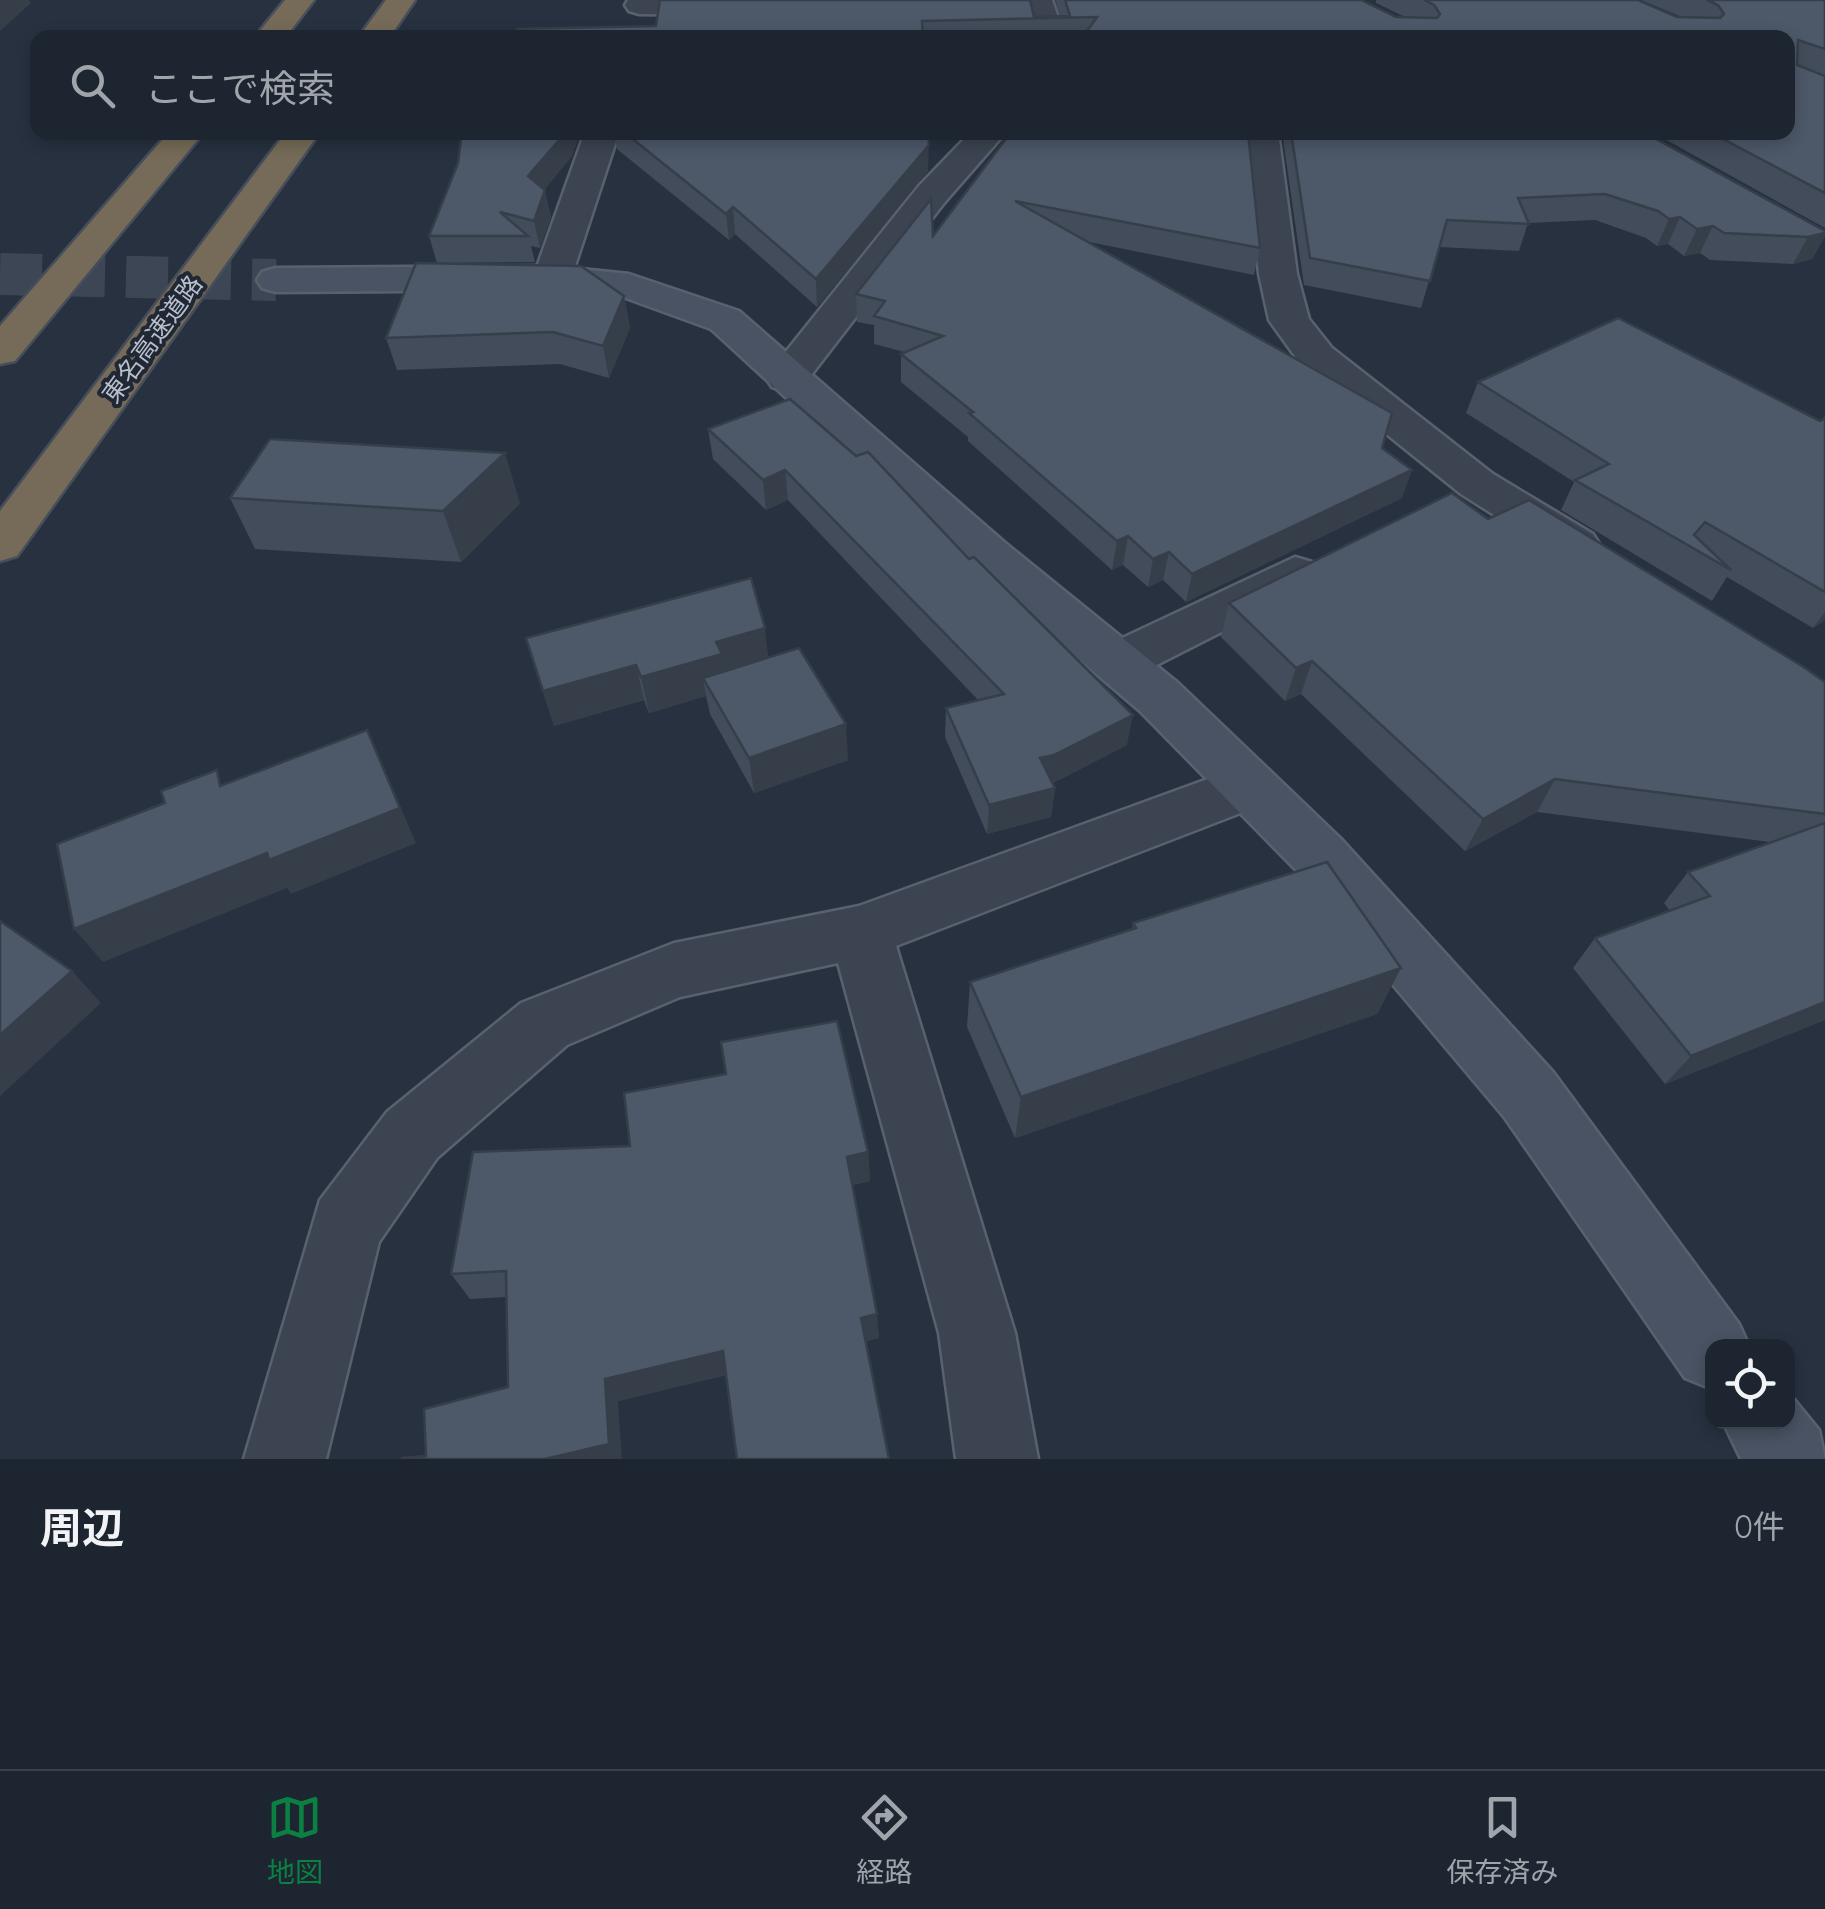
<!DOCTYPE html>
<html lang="ja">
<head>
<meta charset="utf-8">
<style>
  :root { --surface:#1d2530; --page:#2a313c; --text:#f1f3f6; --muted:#a0a5ab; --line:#3b424c; --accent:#0b8043 }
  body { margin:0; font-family:Quicksand,"Noto Sans JP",sans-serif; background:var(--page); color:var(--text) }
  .controls { position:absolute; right:30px; bottom:30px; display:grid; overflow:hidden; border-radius:20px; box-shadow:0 5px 15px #0003 }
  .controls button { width:90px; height:90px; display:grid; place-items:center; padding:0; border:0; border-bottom:2px solid var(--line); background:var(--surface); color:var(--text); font:50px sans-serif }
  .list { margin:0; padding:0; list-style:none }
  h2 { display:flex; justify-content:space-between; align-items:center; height:130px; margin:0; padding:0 40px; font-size:42px }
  h2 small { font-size:32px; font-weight:400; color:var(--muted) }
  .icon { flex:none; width:55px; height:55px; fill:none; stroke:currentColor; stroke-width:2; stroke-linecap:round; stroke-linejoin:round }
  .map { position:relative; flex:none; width:1825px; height:1459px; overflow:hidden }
  .search { position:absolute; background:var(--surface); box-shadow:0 5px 15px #0003; left:30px; right:30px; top:30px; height:110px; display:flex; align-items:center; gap:25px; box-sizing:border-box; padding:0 35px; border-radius:20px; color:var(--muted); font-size:38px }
  .sheet { height:310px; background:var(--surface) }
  nav { display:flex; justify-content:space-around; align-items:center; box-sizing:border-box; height:140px; border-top:2px solid var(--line); background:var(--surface); font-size:28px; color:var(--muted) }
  nav a { display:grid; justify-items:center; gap:5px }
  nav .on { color:var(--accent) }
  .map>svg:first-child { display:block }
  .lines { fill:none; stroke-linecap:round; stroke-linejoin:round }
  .secondary-tunnel { stroke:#3d4655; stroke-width:42; stroke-dasharray:42 21; stroke-linecap:butt }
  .street-casing { stroke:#59616e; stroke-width:5 }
  .secondary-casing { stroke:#59616e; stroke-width:5 }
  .highway-casing { stroke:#464e5b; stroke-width:5 }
  .street { fill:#3b4450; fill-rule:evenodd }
  .secondary { fill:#495363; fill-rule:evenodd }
  .highway { fill:#766b58; fill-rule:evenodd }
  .wall { fill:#424c5a }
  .shaded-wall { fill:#363e4a }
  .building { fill:#4d5869; stroke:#363e4a; stroke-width:2.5 }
  .labels { text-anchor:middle; stroke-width:8; stroke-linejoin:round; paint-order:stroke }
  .far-street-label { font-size:25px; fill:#b8bfcb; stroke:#202836 }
</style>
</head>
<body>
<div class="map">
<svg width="1825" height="1459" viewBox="0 0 1825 1459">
  <rect width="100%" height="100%" fill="#273140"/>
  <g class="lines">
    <path class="secondary-tunnel" d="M 0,274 L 276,280"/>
    <g class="street-casing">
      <g id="street">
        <path d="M 628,0 L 833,0 L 829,6 C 769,21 701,14 639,14 L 629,11 L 625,5 Z"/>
        <path d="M 1024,0 L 1052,0 L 1065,38 L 1035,38 Z"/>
        <path d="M 585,132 L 619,132 L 571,278 L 566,286 L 552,290 L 538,286 L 533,278 Z"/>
        <path d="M 971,132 L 1006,132 L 944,203 L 802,387 L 787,391 L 772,387 L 766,378 L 772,369 L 918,187 Z"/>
        <path d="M 1244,132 L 1278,132 L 1297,274 L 1309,319 L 1332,348 L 1493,474 L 1593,534 L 1600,545 L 1593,556 L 1576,561 L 1559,556 L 1461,494 L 1302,366 L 1269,320 L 1259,274 Z"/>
        <path d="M 1295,557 L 1312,562 L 1320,574 L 1312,586 L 1137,675 L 1118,681 L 1099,675 L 1092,662 L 1099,649 Z"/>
        <path d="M 1249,764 L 1269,770 L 1278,786 L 1269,802 L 896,946 L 1015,1333 L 1038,1459 L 956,1459 L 939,1333 L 838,963 L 680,997 L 567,1045 L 437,1158 L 379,1242 L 326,1459 L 244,1459 L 320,1200 L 387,1112 L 521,1003 L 674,943 L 859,906 Z"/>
      </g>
    </g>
    <g class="secondary-casing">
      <g id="secondary">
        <path d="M 552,266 L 629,274 L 739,311 L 1004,542 L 1178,683 L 1341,839 L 1553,1072 L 1739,1324 L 1749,1346 L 1712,1346 L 1712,1389 L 1685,1378 L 1505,1118 L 1299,873 L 1140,711 L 970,566 L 711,329 L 623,297 L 552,290 L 276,292 L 262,288 L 257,280 L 262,272 L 276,268 Z"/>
        <path d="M 1788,1392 L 1819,1430 L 1825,1459 L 1741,1459 L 1723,1422 L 1788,1422 Z"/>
      </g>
    </g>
    <g class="highway-casing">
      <g id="highway">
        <path d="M 285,0 L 314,0 L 285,38 L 254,38 Z"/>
        <path d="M 386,0 L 415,0 L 389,38 L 358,38 Z"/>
        <path d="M 169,132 L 204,132 L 15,361 L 0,364 L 0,326 Z"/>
        <path d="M 286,132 L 320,132 L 17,556 L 0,561 L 0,511 Z"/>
      </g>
    </g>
    <use href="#street" class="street"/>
    <use href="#secondary" class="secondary"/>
    <use href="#highway" class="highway"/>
  </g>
  <g class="wall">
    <path d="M 1055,0 L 1361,0 L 1396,17 L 1405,17 L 1376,3 L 1376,0 L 1638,0 L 1677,17 L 1682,17 L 1641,0 L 1825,0 L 1825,228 L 1652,132 L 1788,132 L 1788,38 L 513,38 L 1060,16 Z"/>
    <path d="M 614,132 L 928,132 L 928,171 L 817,307 L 735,234 L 729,240 L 617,149 Z"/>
    <path d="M 1011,132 L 1260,248 L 1254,275 L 1089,242 L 1382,448 L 1402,498 L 1186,602 L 1163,580 L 1148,587 L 1123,565 L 1112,570 L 968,441 L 968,437 L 901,382 L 901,354 L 904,352 L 874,344 L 874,325 L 857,322 L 856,294 L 933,236 Z"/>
    <path d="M 1282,132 L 1643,132 L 1825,231 L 1825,236 L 1812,259 L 1793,264 L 1710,260 L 1700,253 L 1684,256 L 1668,244 L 1657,246 L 1646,238 L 1595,220 L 1528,223 L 1519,251 L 1439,247 L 1421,308 L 1304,285 Z"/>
    <path d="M 572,156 L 544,190 L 551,217 L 540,248 L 531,246 L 535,262 L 437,263 L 429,236 L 458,163 Z"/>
    <path d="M 624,296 L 630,328 L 609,378 L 560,364 L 397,370 L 386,338 Z"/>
    <path d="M 1478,382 L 1820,421 L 1825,418 L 1825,620 L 1813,628 L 1727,577 L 1712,601 L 1561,510 L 1574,482 L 1466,413 Z"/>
    <path d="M 790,399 L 1127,745 L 1053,783 L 1055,788 L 1051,817 L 987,834 L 945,737 L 946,708 L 978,700 L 788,500 L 766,510 L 713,459 L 708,429 Z"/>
    <path d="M 230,498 L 520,503 L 461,562 L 255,549 Z"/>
    <path d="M 1488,519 L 1825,682 L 1825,1020 L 1665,1084 L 1573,968 L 1595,938 L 1670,911 L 1664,903 L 1688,872 L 1770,842 L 1537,812 L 1465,851 L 1301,694 L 1285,701 L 1221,637 L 1229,603 Z"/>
    <path d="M 526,638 L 769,658 L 848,760 L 754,793 L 710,714 L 706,696 L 649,713 L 644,700 L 554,726 Z"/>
    <path d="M 1133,923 L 1401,968 L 1377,1014 L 1015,1138 L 967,1027 L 970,982 L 1132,930 Z"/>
    <path d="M 868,1152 L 870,1181 L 852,1185 L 879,1338 L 618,1401 L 426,1456 L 508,1387 L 506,1297 L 470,1299 L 451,1274 Z"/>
  </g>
  <g class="shaded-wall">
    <path d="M 0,0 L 29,0 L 31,3 L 0,31 Z"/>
    <path d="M 566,132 L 581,132 L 572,156 L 534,202 L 528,176 Z"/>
    <path d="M 929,145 L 928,171 L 817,307 L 816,279 Z"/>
    <path d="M 545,190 L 551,217 L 540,248 L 534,221 Z"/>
    <path d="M 733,207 L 735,234 L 729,240 L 726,214 Z"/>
    <path d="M 1680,217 L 1668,244 L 1657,246 L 1669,219 Z"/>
    <path d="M 1713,226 L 1700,253 L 1684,256 L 1697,229 Z"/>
    <path d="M 1825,233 L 1825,236 L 1812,259 L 1793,264 L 1808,237 Z"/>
    <path d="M 624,296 L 630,328 L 609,378 L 603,346 Z"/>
    <path d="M 505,453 L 520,503 L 461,562 L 443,511 Z"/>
    <path d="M 785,470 L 788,500 L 766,510 L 763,480 Z"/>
    <path d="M 1412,470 L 1402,498 L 1186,602 L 1192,574 Z"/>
    <path d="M 1128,536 L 1123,565 L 1112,570 L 1117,541 Z"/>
    <path d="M 1169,552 L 1163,580 L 1148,587 L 1153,559 Z"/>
    <path d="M 1825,612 L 1825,620 L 1813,628 Z"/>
    <path d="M 765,628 L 769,664 L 703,678 L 706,696 L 649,713 L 641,677 L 716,642 Z"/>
    <path d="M 1312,661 L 1301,694 L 1285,701 L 1296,668 Z"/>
    <path d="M 636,665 L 644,700 L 554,726 L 543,691 Z"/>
    <path d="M 1133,715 L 1127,745 L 1051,784 L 1040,758 Z"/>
    <path d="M 846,724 L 848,760 L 754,793 L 749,758 Z"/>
    <path d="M 367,730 L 416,843 L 291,894 L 287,888 L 103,962 L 74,929 L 267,853 Z"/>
    <path d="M 1555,779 L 1537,812 L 1465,851 L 1483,819 Z"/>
    <path d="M 1055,788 L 1051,817 L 987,834 L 989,805 Z"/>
    <path d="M 1401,968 L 1377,1014 L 1015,1138 L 1021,1097 Z"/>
    <path d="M 72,971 L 101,1003 L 0,1096 L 0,1035 Z"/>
    <path d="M 1825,1002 L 1825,1020 L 1665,1084 L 1691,1056 Z"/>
    <path d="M 868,1152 L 870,1181 L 850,1185 L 847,1157 Z"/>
    <path d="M 877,1314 L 879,1338 L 863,1342 L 861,1318 Z"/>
    <path d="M 723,1351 L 731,1374 L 618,1401 L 622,1459 L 545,1459 L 605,1379 Z"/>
  </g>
  <g class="building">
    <path d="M 660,0 L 1030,0 L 1034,17 L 1070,16 L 1065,0 L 1361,0 L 1396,17 L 1437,18 L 1440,14 L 1434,5 L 1424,0 L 1638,0 L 1677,17 L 1720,18 L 1724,14 L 1718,5 L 1707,0 L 1825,0 L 1825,49 L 1798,40 L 1797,65 L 1825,76 L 1825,193 L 1710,132 L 1788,132 L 1788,38 L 1082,38 L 1097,17 L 922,21 L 923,38 L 513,38 L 517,29 L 656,26 Z"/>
    <path d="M 462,132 L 566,132 L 528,176 L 545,190 L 534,221 L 500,212 L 528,236 L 429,236 L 458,163 Z"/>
    <path d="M 624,132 L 928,132 L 929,145 L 816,279 L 733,207 L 726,214 Z"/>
    <path d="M 1011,132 L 1248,132 L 1260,248 L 1015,201 L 1392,413 L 1382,448 L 1412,470 L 1192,574 L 1169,552 L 1153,559 L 1128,536 L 1117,541 L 969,413 L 973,412 L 901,354 L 943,336 L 874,316 L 885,301 L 856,294 L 931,199 L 933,236 Z"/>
    <path d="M 1291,132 L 1643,132 L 1825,231 L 1825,233 L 1808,237 L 1724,233 L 1713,226 L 1697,229 L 1680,217 L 1669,219 L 1658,211 L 1605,194 L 1518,198 L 1529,224 L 1447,220 L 1430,281 L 1310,258 Z"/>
    <path d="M 416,263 L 581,266 L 624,296 L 603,346 L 553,332 L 386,338 Z"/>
    <path d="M 1618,318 L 1820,421 L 1825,418 L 1825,592 L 1705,522 L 1694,535 L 1731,570 L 1575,480 L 1609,464 L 1478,382 Z"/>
    <path d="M 790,399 L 856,456 L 868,452 L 969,559 L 974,557 L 1133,715 L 1054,755 L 1040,758 L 1055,788 L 989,805 L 946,708 L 1004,694 L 785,470 L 763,480 L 708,429 Z"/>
    <path d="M 270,439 L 505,453 L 443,511 L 230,498 Z"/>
    <path d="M 1452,493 L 1488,519 L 1529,500 L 1802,666 L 1825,682 L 1825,814 L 1555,779 L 1483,819 L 1312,661 L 1296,668 L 1229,603 Z"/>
    <path d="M 751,578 L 765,628 L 716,642 L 722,654 L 641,677 L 636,665 L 543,691 L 526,638 Z"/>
    <path d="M 799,648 L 846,724 L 749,758 L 703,678 Z"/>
    <path d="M 367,730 L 400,808 L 269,860 L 267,853 L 74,929 L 57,844 L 165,803 L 161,791 L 217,770 L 220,786 Z"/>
    <path d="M 1825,823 L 1825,1002 L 1691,1056 L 1595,938 L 1710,896 L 1688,872 Z"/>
    <path d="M 1327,862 L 1401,968 L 1021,1097 L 970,982 L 1136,928 L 1133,923 Z"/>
    <path d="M 0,921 L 72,971 L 0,1035 Z"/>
    <path d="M 837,1021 L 868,1152 L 847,1157 L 877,1314 L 861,1318 L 889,1459 L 737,1459 L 723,1351 L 605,1379 L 609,1444 L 545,1459 L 402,1459 L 402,1458 L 426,1456 L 424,1409 L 508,1387 L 506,1271 L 451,1274 L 473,1152 L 630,1146 L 624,1093 L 726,1074 L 721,1042 Z"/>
  </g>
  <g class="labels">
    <g class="far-street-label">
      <text transform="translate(152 339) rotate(-54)" y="9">東名高速道路</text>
    </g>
  </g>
</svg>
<div class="controls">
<button><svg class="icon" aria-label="locate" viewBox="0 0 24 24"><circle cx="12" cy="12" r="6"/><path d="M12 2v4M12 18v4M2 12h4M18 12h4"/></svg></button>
</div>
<div class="search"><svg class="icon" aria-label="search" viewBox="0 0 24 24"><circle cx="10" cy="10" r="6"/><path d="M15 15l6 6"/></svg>ここで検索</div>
</div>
<section class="sheet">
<h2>周辺<small>0件</small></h2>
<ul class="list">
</ul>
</section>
<nav>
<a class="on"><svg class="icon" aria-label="map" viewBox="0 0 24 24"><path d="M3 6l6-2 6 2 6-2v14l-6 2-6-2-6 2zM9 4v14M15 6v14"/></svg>地図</a>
<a><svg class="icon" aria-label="directions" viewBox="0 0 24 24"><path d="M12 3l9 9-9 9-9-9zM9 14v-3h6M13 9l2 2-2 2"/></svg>経路</a>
<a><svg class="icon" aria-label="saved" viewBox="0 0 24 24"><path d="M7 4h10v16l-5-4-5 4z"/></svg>保存済み</a>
</nav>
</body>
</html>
